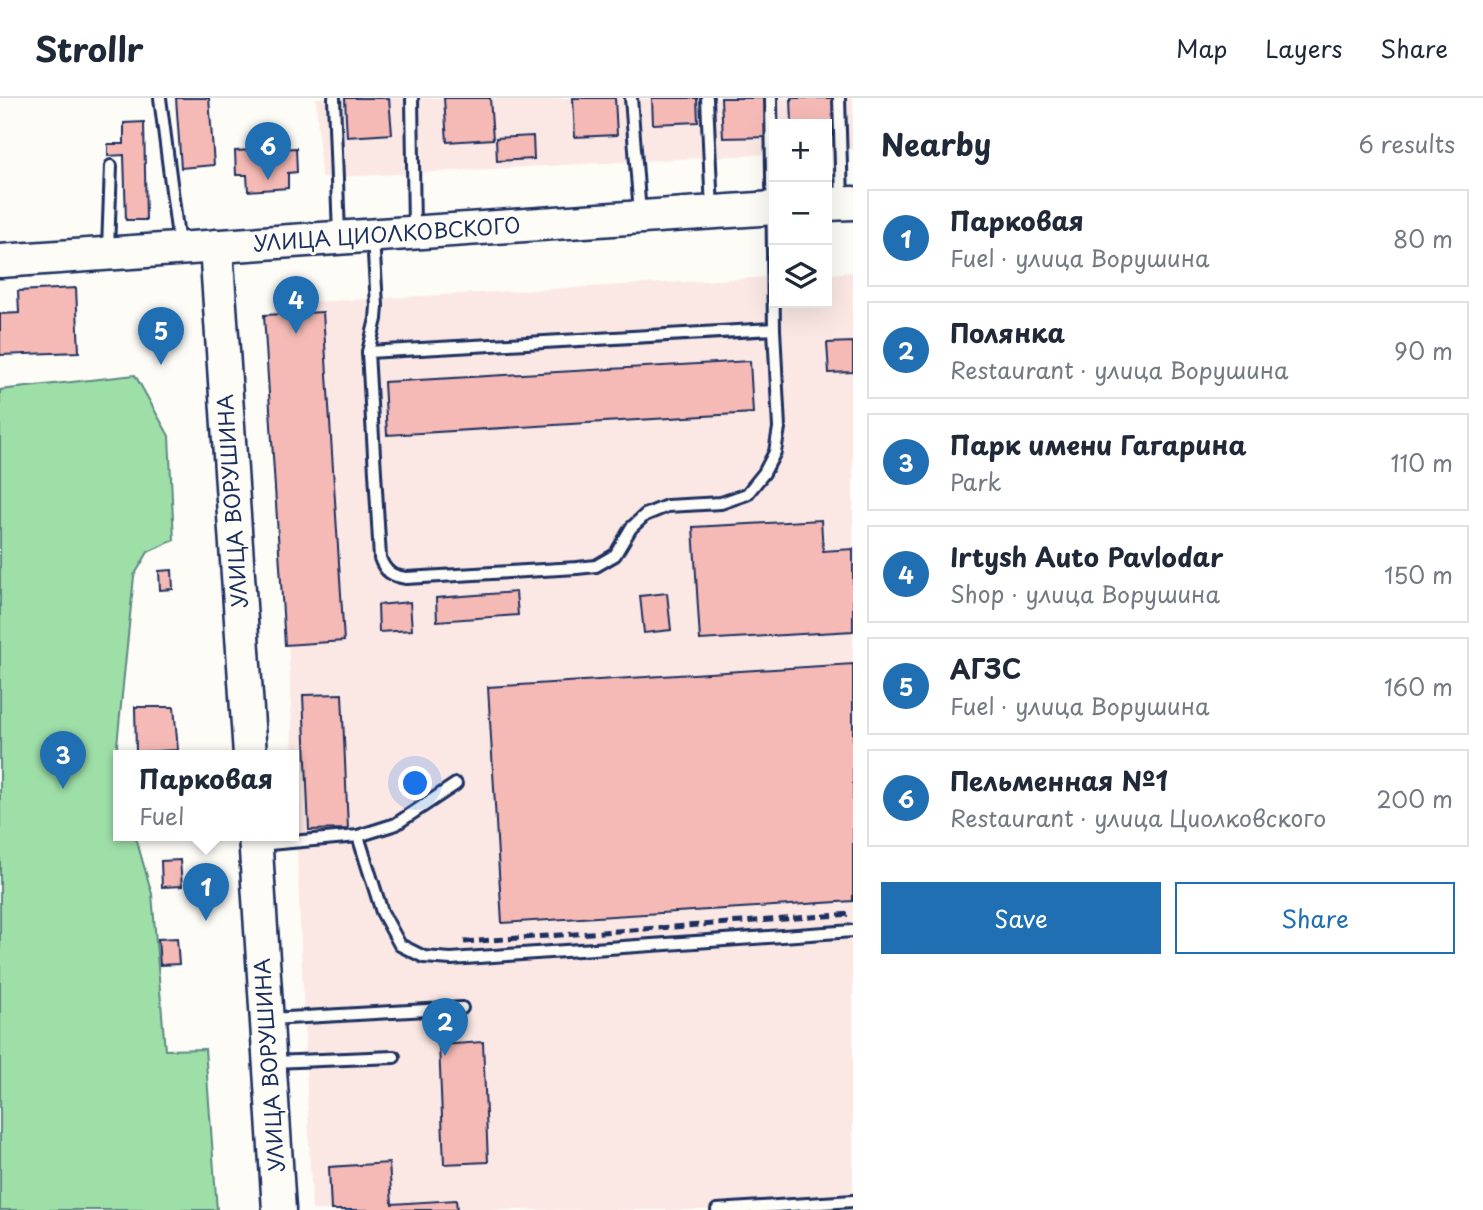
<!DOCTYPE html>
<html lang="en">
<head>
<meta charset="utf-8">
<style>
  :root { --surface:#fff; --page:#f2f2f3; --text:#1f2937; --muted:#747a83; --line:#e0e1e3; --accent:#1f6fb2 }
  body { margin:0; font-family:"Playpen Sans",sans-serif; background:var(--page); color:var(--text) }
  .controls { position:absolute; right:21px; top:21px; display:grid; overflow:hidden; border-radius:0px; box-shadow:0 7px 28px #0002 }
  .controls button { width:63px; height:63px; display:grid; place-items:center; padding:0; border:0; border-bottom:2px solid var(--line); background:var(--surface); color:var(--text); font:35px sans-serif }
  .you { position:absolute; left:416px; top:686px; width:24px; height:24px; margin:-18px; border:5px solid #fff; border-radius:50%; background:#1a73e8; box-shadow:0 0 0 10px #1a73e833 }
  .badge { display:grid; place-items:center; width:46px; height:46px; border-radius:50%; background:var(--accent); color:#fff; font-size:23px; font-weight:700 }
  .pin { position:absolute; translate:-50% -58px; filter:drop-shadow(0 2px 4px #0008) }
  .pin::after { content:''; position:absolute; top:37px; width:24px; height:21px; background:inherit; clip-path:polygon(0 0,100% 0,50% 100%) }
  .popup { position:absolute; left:113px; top:652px; width:186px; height:91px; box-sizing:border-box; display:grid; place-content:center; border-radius:0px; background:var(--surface); filter:drop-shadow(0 2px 5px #0005); font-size:23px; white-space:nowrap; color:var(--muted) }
  .popup b { font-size:26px; color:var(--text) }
  .popup::after { content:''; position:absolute; left:50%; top:100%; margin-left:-14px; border:14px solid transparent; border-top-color:var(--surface) }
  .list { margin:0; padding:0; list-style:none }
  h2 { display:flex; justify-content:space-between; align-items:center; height:91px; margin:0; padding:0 28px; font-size:30px }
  h2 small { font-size:23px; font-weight:400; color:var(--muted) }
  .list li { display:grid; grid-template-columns:46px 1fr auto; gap:21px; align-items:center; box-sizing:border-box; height:98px; margin:0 14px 14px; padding:0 14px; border:2px solid var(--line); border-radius:0px }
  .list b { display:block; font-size:26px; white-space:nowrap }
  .list p { margin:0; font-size:23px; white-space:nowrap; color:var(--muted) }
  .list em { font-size:23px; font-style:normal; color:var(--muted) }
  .actions { display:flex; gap:14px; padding:21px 28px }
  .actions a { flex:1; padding:16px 0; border:2px solid var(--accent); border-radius:0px; text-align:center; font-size:24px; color:var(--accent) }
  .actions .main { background:var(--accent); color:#fff }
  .icon { flex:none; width:38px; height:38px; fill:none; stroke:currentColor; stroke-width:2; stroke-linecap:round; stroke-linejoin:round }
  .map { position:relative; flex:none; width:853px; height:1112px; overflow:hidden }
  header { display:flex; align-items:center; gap:42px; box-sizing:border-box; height:98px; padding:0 35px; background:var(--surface); border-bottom:2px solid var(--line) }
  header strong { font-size:33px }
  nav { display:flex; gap:38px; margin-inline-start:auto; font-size:24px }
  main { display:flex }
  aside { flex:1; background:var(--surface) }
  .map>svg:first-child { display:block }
  .built { fill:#fbe8e4 }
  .green { fill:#9edfa8; stroke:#5c8783; stroke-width:2 }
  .building { fill:#f6bab6; stroke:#1b2f5e; stroke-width:2 }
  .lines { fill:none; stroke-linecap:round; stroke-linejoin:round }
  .lane-casing { stroke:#1b2f5e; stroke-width:16 }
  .secondary-casing { stroke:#1b2f5e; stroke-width:37 }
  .lane { stroke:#fdfcf7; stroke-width:10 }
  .secondary { stroke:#fdfcf7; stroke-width:32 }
  .rail { stroke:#1b2f5e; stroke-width:5; stroke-dasharray:10 5; stroke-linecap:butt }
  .labels { text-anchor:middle; stroke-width:6; stroke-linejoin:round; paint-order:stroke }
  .street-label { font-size:21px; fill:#1b2f5e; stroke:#fdfcf7 }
</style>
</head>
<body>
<header>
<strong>Strollr</strong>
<nav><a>Map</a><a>Layers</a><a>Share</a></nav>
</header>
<main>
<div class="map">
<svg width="853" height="1112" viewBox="0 0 853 1112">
  <rect width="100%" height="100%" fill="#fdfcf7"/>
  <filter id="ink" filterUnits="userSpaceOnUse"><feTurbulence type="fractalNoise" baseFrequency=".0143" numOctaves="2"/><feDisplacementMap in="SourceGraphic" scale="14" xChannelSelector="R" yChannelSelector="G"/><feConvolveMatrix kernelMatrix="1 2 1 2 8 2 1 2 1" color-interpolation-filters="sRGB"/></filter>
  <g filter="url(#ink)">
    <g class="built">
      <path d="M 316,0 L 853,0 L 853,52 L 827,53 L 827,26 L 774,26 L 774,56 L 321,80 Z"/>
      <path d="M 853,174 L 853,1112 L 312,1112 L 274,206 L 774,179 L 774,205 L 827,205 L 827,176 Z"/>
    </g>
    <path class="green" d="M 135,277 L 169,338 L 174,442 L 148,454 L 134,478 L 117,647 L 119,657 L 118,737 L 135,737 L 152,796 L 165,952 L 205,951 L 217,1112 L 0,1112 L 0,292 Z"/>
    <g class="building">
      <path d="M 176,0 L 209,0 L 214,67 L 181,70 Z"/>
      <path d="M 345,0 L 389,0 L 392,36 L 347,39 Z"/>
      <path d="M 444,0 L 490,0 L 493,41 L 447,44 Z"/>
      <path d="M 573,0 L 615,0 L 617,37 L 575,39 Z"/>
      <path d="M 652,0 L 697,0 L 698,24 L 653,26 Z"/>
      <path d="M 721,0 L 769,0 L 770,39 L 723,40 Z"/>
      <path d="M 791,0 L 836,0 L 837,36 L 827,36 L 827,26 L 792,26 Z"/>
      <path d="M 144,24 L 146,122 L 126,122 L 124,57 L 108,58 L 108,46 L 124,46 L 124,25 Z"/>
      <path d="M 533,38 L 534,61 L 497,63 L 496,40 Z"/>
      <path d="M 296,50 L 297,74 L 288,75 L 288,90 L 248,93 L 247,77 L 236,77 L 235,53 Z"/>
      <path d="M 76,190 L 79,254 L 0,257 L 0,216 L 19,215 L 18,193 Z"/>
      <path d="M 323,214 L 344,543 L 285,547 L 264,217 Z"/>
      <path d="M 853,244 L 853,274 L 829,275 L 827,245 Z"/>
      <path d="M 750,263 L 753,315 L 387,337 L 384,284 Z"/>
      <path d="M 821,422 L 823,453 L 853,451 L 853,533 L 700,542 L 693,429 Z"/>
      <path d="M 172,472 L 173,491 L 160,492 L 159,473 Z"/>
      <path d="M 516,494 L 518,517 L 437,523 L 436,500 Z"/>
      <path d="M 667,495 L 671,532 L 644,535 L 640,498 Z"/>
      <path d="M 410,504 L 412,532 L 379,534 L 378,507 Z"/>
      <path d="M 853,566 L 853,803 L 502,825 L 488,589 Z"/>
      <path d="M 342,596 L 348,731 L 309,732 L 303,597 Z"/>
      <path d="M 135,609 L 174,609 L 178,652 L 136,654 Z"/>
      <path d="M 180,762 L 182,788 L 162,789 L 161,763 Z"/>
      <path d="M 177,840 L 179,866 L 160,867 L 158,841 Z"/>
      <path d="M 483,944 L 488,1064 L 444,1066 L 439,947 Z"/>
      <path d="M 389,1065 L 392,1106 L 456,1102 L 457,1112 L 331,1112 L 329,1069 Z"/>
    </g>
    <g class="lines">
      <g class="lane-casing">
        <g id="lane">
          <path d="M 160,0 L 179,147"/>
          <path d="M 334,0 L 339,137"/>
          <path d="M 412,0 L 414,130"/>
          <path d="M 631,0 L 640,116"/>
          <path d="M 707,0 L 712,113"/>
          <path d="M 839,0 L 842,102"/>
          <path d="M 373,139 L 377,208 L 376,221 L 368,254 L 380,460 C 385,474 392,478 406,480 L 577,470 L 596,468 L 615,457 L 631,430 L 645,417 L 667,408 L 721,405 L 747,396 L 764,375 L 775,354 L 779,330 L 774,231 L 771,0"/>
          <path d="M 108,151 L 111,68"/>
          <path d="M 368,254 L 774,231"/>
          <path d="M 358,738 L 382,814 L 400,847 L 424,859 L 451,861 L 853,833"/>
          <path d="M 258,747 L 358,738 L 396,726 L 456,686"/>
          <path d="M 270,921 L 462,910"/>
          <path d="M 273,964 L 394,959"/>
          <path d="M 717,1112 L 853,1103"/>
        </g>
      </g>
      <g class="secondary-casing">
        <g id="secondary">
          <path d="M 827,106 L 853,105"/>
          <path d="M 216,148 L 250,657"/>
          <path d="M 0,163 L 774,110"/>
          <path d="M 255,737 L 279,1112"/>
        </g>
      </g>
      <use href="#lane" class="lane"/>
      <use href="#secondary" class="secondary"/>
      <path class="rail" d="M 464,844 L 853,816"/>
    </g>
  </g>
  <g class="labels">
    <g class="street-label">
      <text transform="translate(387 137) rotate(-4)" y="7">УЛИЦА ЦИОЛКОВСКОГО</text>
      <text transform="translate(233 403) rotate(-94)" y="7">УЛИЦА ВОРУШИНА</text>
      <text transform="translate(270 967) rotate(-94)" y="7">УЛИЦА ВОРУШИНА</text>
    </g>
  </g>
</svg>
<div class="controls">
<button>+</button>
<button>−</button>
<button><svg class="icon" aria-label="layers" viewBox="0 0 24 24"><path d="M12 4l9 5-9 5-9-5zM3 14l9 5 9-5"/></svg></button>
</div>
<div class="you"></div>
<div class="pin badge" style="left:206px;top:823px">1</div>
<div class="popup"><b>Парковая</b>Fuel</div>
<div class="pin badge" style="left:445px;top:958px">2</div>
<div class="pin badge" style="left:63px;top:691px">3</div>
<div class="pin badge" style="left:296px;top:236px">4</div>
<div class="pin badge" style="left:161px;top:267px">5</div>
<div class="pin badge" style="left:268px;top:82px">6</div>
</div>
<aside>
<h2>Nearby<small>6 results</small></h2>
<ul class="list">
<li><span class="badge">1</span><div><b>Парковая</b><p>Fuel · улица Ворушина</p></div><em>80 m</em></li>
<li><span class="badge">2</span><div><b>Полянка</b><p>Restaurant · улица Ворушина</p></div><em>90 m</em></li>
<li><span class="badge">3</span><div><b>Парк имени Гагарина</b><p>Park</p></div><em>110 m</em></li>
<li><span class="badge">4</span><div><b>Irtysh Auto Pavlodar</b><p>Shop · улица Ворушина</p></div><em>150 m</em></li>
<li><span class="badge">5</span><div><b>АГЗС</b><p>Fuel · улица Ворушина</p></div><em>160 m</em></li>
<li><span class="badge">6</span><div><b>Пельменная №1</b><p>Restaurant · улица Циолковского</p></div><em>200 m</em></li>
</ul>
<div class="actions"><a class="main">Save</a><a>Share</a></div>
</aside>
</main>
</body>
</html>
